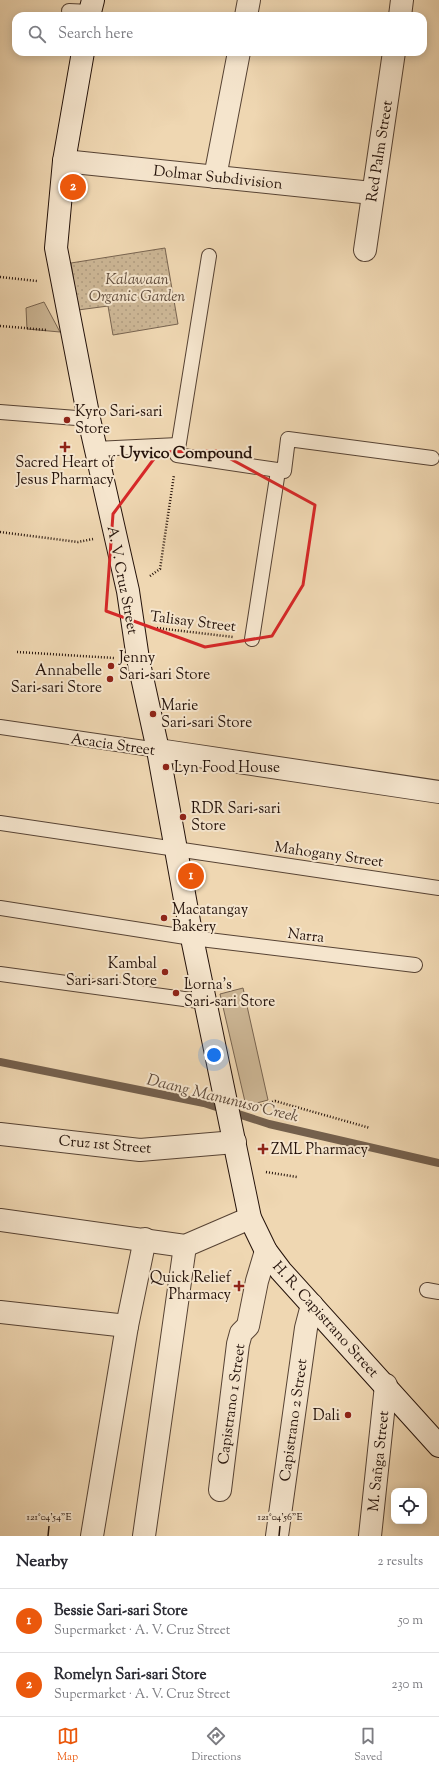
<!DOCTYPE html>
<html lang="en">
<head>
<meta charset="utf-8">
<style>
  :root { --surface:#fff; --page:#f7f7f7; --text:#2b2b33; --muted:#7c7c81; --line:#e1e1e2; --accent:#ea580c }
  body { margin:0; font-family:"Sorts Mill Goudy",serif; background:var(--page); color:var(--text) }
  .controls { position:absolute; right:12px; bottom:12px; display:grid; overflow:hidden; border-radius:8px; box-shadow:0 2px 10px #0003 }
  .controls button { width:36px; height:36px; display:grid; place-items:center; padding:0; border:0; border-bottom:1px solid var(--line); background:var(--surface); color:var(--text); font:20px sans-serif }
  .you { position:absolute; left:214px; top:1055px; width:14px; height:14px; margin:-10px; border:3px solid #fff; border-radius:50%; background:#1a73e8; box-shadow:0 0 0 6px #1a73e833 }
  .badge { display:grid; place-items:center; width:26px; height:26px; border-radius:50%; background:var(--accent); color:#fff; font-size:13px; font-weight:700 }
  .pin { position:absolute; translate:-50% -50%; border:2px solid #fff; box-shadow:0 1px 4px #0006 }
  .list { margin:0; padding:0; list-style:none }
  h2 { display:flex; justify-content:space-between; align-items:center; height:52px; margin:0; padding:0 16px; font-size:17px }
  h2 small { font-size:13px; font-weight:400; color:var(--muted) }
  .list li { display:grid; grid-template-columns:26px 1fr auto; gap:12px; align-items:center; box-sizing:border-box; height:64px; padding:0 16px; border-top:1px solid var(--line) }
  .list b { display:block; font-size:15px; white-space:nowrap }
  .list p { margin:0; font-size:13px; white-space:nowrap; color:var(--muted) }
  .list em { font-size:13px; font-style:normal; color:var(--muted) }
  .icon { flex:none; width:22px; height:22px; fill:none; stroke:currentColor; stroke-width:2; stroke-linecap:round; stroke-linejoin:round }
  .map { position:relative; flex:none; width:439px; height:1536px; overflow:hidden }
  .search { position:absolute; background:var(--surface); box-shadow:0 2px 10px #0003; left:12px; right:12px; top:12px; height:44px; display:flex; align-items:center; gap:10px; box-sizing:border-box; padding:0 14px; border-radius:12px; color:var(--muted); font-size:15px }
  .sheet { height:180px; background:var(--surface) }
  nav { display:flex; justify-content:space-around; align-items:center; box-sizing:border-box; height:56px; border-top:1px solid var(--line); background:var(--surface); font-size:11px; color:var(--muted) }
  nav a { display:grid; justify-items:center; gap:2px }
  nav .on { color:var(--accent) }
  .map>svg:first-child { display:block }
  .green { fill:#ccb695; stroke:#786450 }
  .garden { fill:url(#garden-dots); stroke:#786450 }
  .lines { fill:none; stroke-linecap:round; stroke-linejoin:round }
  .stream { stroke:#74604d; stroke-width:8 }
  .lane-casing { stroke:#574334; stroke-width:16 }
  .street-casing { stroke:#574334; stroke-width:24 }
  .secondary-casing { stroke:#24120a; stroke-width:24 }
  .path { stroke:#24120a; stroke-width:2.5; stroke-dasharray:1 2; stroke-linecap:butt }
  .lane { stroke:#f5e5cd; stroke-width:14 }
  .street { stroke:#f5e5cd; stroke-width:22 }
  .secondary { stroke:#f5e5cd; stroke-width:22 }
  .marked { fill:none; stroke:#d62828; stroke-width:3; stroke-linejoin:round }
  .ticks { fill:none; stroke:#24120a; stroke-width:1.5 }
  .poi-dot { fill:#8f2418; stroke:#f5e5cd; stroke-width:1.5 }
  .labels { text-anchor:middle; stroke-width:4; stroke-linejoin:round; paint-order:stroke }
  .street-label { font-size:15px; fill:#24120a; stroke:#f5e5cd }
  .park-label { font-size:15px; font-style:italic; fill:#5f4b3b; stroke:#f5e5cd }
  .poi-label { font-size:15px; fill:#24120a; stroke:#f5e5cd; text-anchor:start }
  .neighbourhood-label { font-size:16px; font-weight:bold; fill:#24120a; stroke:#f5e5cd }
  .water-label { font-size:16px; font-style:italic; fill:#604c3c; stroke:#f5e5cd }
  .ticks-label { font-size:10px; text-anchor:middle; fill:#24120a; stroke:#f5e5cd; stroke-width:4; stroke-linejoin:round; paint-order:stroke }
</style>
</head>
<body>
<div class="map">
<svg width="439" height="1536" viewBox="0 0 439 1536">
  <defs>
    <pattern id="garden-dots" width="8" height="8" patternUnits="userSpaceOnUse"><rect width="8" height="8" fill="#ccb695"/><path d="M2 2h.1M6 6h.1" fill="none" stroke="#af9b7f" stroke-width="1.8" stroke-linecap="round"/></pattern>
  </defs>
  <rect width="100%" height="100%" fill="#efd7b2"/>
  <filter id="stains"><feTurbulence type="fractalNoise" baseFrequency=".005" numOctaves="4"/><feColorMatrix values="0 0 0 0 .2 0 0 0 0 .09 0 0 0 0 .02 0 0 0 .5 -.17"/></filter>
  <radialGradient id="worn" r=".72"><stop offset=".6" stop-color="#630" stop-opacity="0"/><stop offset="1" stop-color="#630" stop-opacity=".3"/></radialGradient>
  <g class="green">
    <path d="M 44,302 L 60,332 L 27,329 L 26,308 Z"/>
    <path d="M 243,988 L 268,1100 L 246,1106 L 220,994 Z"/>
  </g>
  <path class="garden" d="M 165,248 L 178,324 L 113,335 L 108,306 L 78,310 L 71,263 Z"/>
  <g class="lines">
    <path class="stream" d="M 0,1062 L 204,1103 L 269,1124 L 439,1163"/>
    <g class="lane-casing">
      <g id="lane">
        <path d="M 69,11 L 90,12"/>
        <path d="M 209,256 L 177,455 L 284,471 L 288,439 L 432,458"/>
        <path d="M 0,412 L 89,419"/>
        <path d="M 95,449 L 178,445"/>
        <path d="M 252,639 L 278,471"/>
        <path d="M 0,727 L 158,750"/>
        <path d="M 0,823 L 439,888"/>
        <path d="M 0,908 L 192,938 L 415,965"/>
        <path d="M 0,974 L 206,1002"/>
        <path d="M 427,1290 L 439,1292"/>
      </g>
    </g>
    <g class="street-casing">
      <g id="street">
        <path d="M 246,16 L 249,0"/>
        <path d="M 400,16 L 402,0"/>
        <path d="M 64,161 L 372,193"/>
        <path d="M 215,177 L 239,52"/>
        <path d="M 365,250 L 394,52"/>
        <path d="M 158,750 L 439,792"/>
        <path d="M 0,1134 L 140,1150 L 235,1142"/>
        <path d="M 0,1220 L 185,1246 L 250,1218"/>
        <path d="M 0,1312 L 127,1326"/>
        <path d="M 220,1490 L 238,1344 L 241,1333 L 248,1326 L 257,1281 L 266,1251"/>
        <path d="M 92,1536 L 127,1326 L 145,1239"/>
        <path d="M 144,1536 L 185,1246"/>
        <path d="M 277,1536 L 306,1328 L 312,1305"/>
        <path d="M 370,1536 L 386,1385"/>
      </g>
    </g>
    <g class="secondary-casing">
      <g id="secondary">
        <path d="M 89,16 L 93,0"/>
        <path d="M 83,52 L 64,161 L 56,248 L 89,419 L 128,591 L 138,659 L 158,750 L 192,938 L 250,1218 L 266,1251 L 281,1271 L 439,1446"/>
      </g>
    </g>
    <g class="path">
      <path d="M 0,277 L 37,281"/>
      <path d="M 0,326 L 47,330"/>
      <path d="M 0,532 L 78,542 L 93,539"/>
      <path d="M 150,576 L 160,569 L 174,475"/>
      <path d="M 157,628 L 233,637"/>
      <path d="M 17,652 L 114,658"/>
      <path d="M 252,1108 L 275,1101 L 370,1128"/>
      <path d="M 266,1172 L 297,1177"/>
    </g>
    <use href="#lane" class="lane"/>
    <use href="#street" class="street"/>
    <use href="#secondary" class="secondary"/>
  </g>
  <path class="marked" d="M 216,451 L 315,505 L 303,585 L 272,636 L 205,647 L 106,611 L 113,514 L 159,452 Z"/>
  <path class="ticks" d="M 48,1536 L 49,1526M 279,1536 L 280,1526"/>
  <g class="poi-dot">
    <circle cx="67" cy="420" r="4"/>
    <path d="M63 441h4v4h4v4h-4v4h-4v-4h-4v-4h4z"/>
    <circle cx="111" cy="666" r="4"/>
    <circle cx="110" cy="679" r="4"/>
    <circle cx="153" cy="714" r="4"/>
    <circle cx="166" cy="767" r="4"/>
    <circle cx="183" cy="817" r="4"/>
    <circle cx="164" cy="918" r="4"/>
    <circle cx="165" cy="972" r="4"/>
    <circle cx="176" cy="993" r="4"/>
    <path d="M261 1143h4v4h4v4h-4v4h-4v-4h-4v-4h4z"/>
    <path d="M237 1280h4v4h4v4h-4v4h-4v-4h-4v-4h4z"/>
    <circle cx="348" cy="1415" r="4"/>
  </g>
  <g class="labels">
    <g class="street-label">
      <text transform="translate(379 151) rotate(-81)" y="5">Red Palm Street</text>
      <text transform="translate(218 177) rotate(6)" y="5">Dolmar Subdivision</text>
      <text transform="translate(123 580) rotate(79)" y="5">A. V. Cruz Street</text>
      <text transform="translate(193 621) rotate(7)" y="5">Talisay Street</text>
      <text transform="translate(113 744) rotate(8)" y="5">Acacia Street</text>
      <text transform="translate(329 854) rotate(8)" y="5">Mahogany Street</text>
      <text transform="translate(306 935) rotate(7)" y="5">Narra</text>
      <text transform="translate(105 1144) rotate(5)" y="5">Cruz 1st Street</text>
      <text transform="translate(326 1319) rotate(48)" y="5">H. R. Capistrano Street</text>
      <text transform="translate(231 1404) rotate(-82)" y="5">Capistrano 1 Street</text>
      <text transform="translate(293 1420) rotate(-82)" y="5">Capistrano 2 Street</text>
      <text transform="translate(378 1461) rotate(-84)" y="5">M. Sañga Street</text>
    </g>
    <g class="park-label">
      <text x="137" y="284">Kalawaan<tspan x="137" dy="17">Organic Garden</tspan></text>
    </g>
    <g class="poi-label">
      <text x="75" y="416">Kyro Sari-sari<tspan x="75" dy="17">Store</tspan></text>
      <text x="65" y="467" text-anchor="middle">Sacred Heart of<tspan x="65" dy="17">Jesus Pharmacy</tspan></text>
      <text x="119" y="662">Jenny<tspan x="119" dy="17">Sari-sari Store</tspan></text>
      <text x="102" y="675" text-anchor="end">Annabelle<tspan x="102" dy="17">Sari-sari Store</tspan></text>
      <text x="161" y="710">Marie<tspan x="161" dy="17">Sari-sari Store</tspan></text>
      <text x="174" y="772">Lyn Food House</text>
      <text x="191" y="813">RDR Sari-sari<tspan x="191" dy="17">Store</tspan></text>
      <text x="172" y="914">Macatangay<tspan x="172" dy="17">Bakery</tspan></text>
      <text x="157" y="968" text-anchor="end">Kambal<tspan x="157" dy="17">Sari-sari Store</tspan></text>
      <text x="184" y="989">Lorna's<tspan x="184" dy="17">Sari-sari Store</tspan></text>
      <text x="271" y="1154">ZML Pharmacy</text>
      <text x="231" y="1282" text-anchor="end">Quick Relief<tspan x="231" dy="17">Pharmacy</tspan></text>
      <text x="340" y="1420" text-anchor="end">Dali</text>
    </g>
    <g class="neighbourhood-label">
      <text x="186" y="458">Uyvico Compound</text>
    </g>
    <g class="water-label">
      <text transform="translate(223 1097) rotate(14)" y="6">Daang Manunuso Creek</text>
    </g>
  </g>
  <g class="ticks-label">
    <text x="49" y="1520">121°04'54"E</text>
    <text x="280" y="1520">121°04'56"E</text>
  </g>
  <rect width="100%" height="100%" filter="url(#stains)"/>
  <rect width="100%" height="100%" fill="url(#worn)"/>
</svg>
<div class="controls">
<button><svg class="icon" aria-label="locate" viewBox="0 0 24 24"><circle cx="12" cy="12" r="6"/><path d="M12 2v4M12 18v4M2 12h4M18 12h4"/></svg></button>
</div>
<div class="you"></div>
<div class="pin badge" style="left:191px;top:876px">1</div>
<div class="pin badge" style="left:73px;top:187px">2</div>
<div class="search"><svg class="icon" aria-label="search" viewBox="0 0 24 24"><circle cx="10" cy="10" r="6"/><path d="M15 15l6 6"/></svg>Search here</div>
</div>
<section class="sheet">
<h2>Nearby<small>2 results</small></h2>
<ul class="list">
<li><span class="badge">1</span><div><b>Bessie Sari-sari Store</b><p>Supermarket · A. V. Cruz Street</p></div><em>50 m</em></li>
<li><span class="badge">2</span><div><b>Romelyn Sari-sari Store</b><p>Supermarket · A. V. Cruz Street</p></div><em>230 m</em></li>
</ul>
</section>
<nav>
<a class="on"><svg class="icon" aria-label="map" viewBox="0 0 24 24"><path d="M3 6l6-2 6 2 6-2v14l-6 2-6-2-6 2zM9 4v14M15 6v14"/></svg>Map</a>
<a><svg class="icon" aria-label="directions" viewBox="0 0 24 24"><path d="M12 3l9 9-9 9-9-9zM9 14v-3h6M13 9l2 2-2 2"/></svg>Directions</a>
<a><svg class="icon" aria-label="saved" viewBox="0 0 24 24"><path d="M7 4h10v16l-5-4-5 4z"/></svg>Saved</a>
</nav>
</body>
</html>
